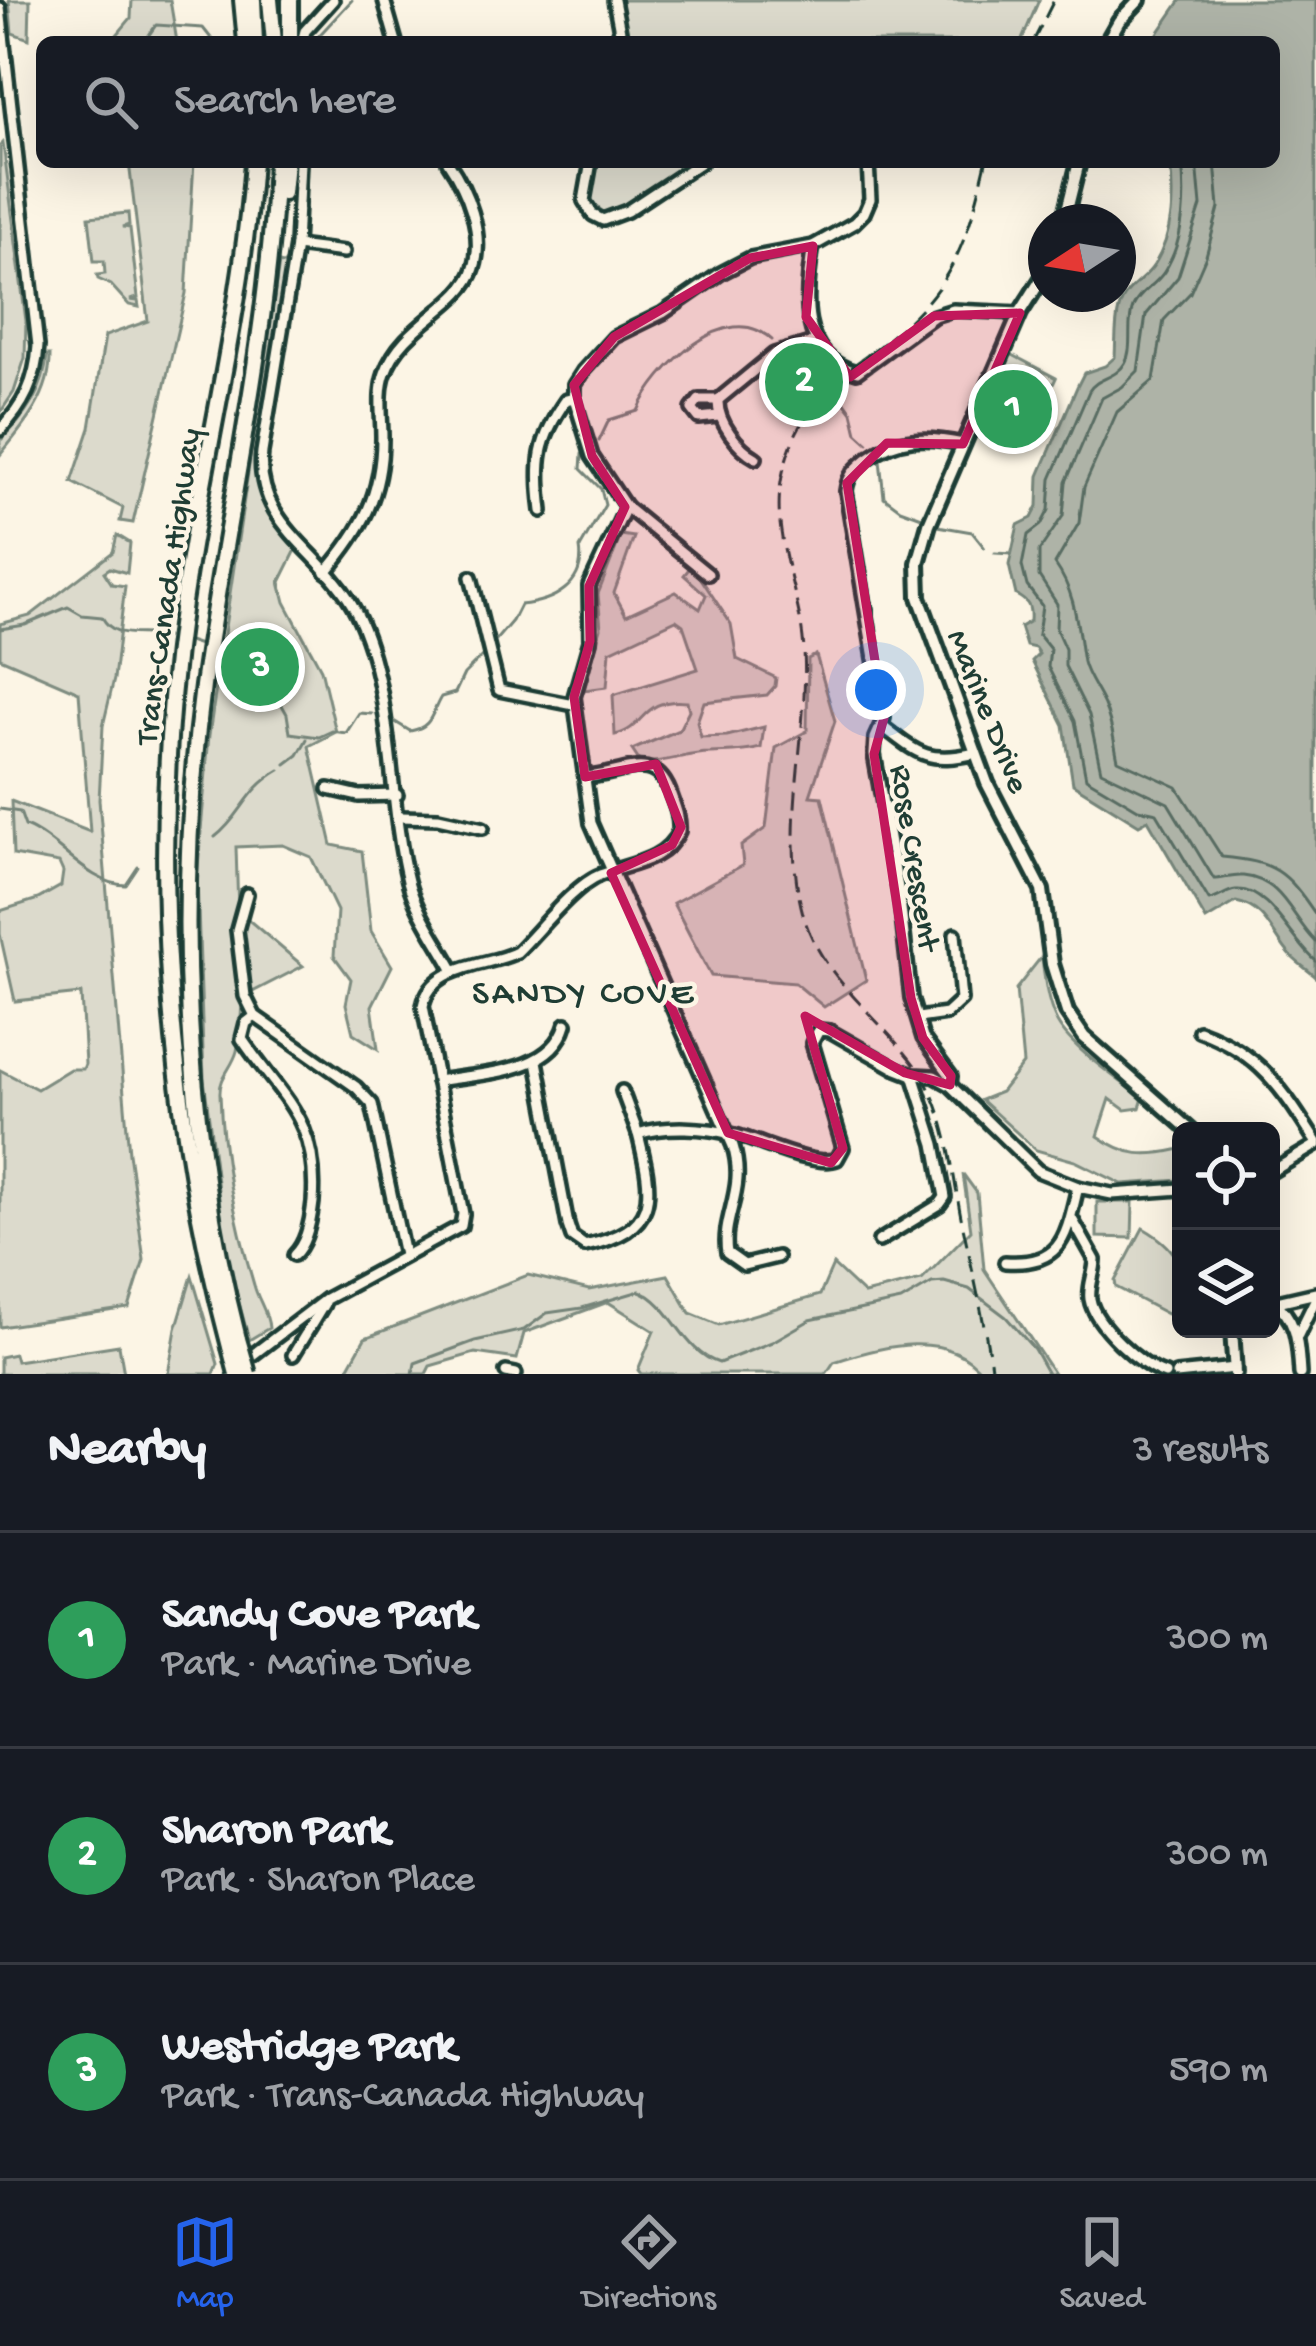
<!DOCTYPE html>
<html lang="en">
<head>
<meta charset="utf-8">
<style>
  :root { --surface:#171b24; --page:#20242c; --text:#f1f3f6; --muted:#9ea1a6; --line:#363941; --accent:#2563eb }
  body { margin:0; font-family:"Gochi Hand",sans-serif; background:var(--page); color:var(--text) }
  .controls { position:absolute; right:36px; bottom:36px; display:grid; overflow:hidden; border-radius:18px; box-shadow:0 12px 48px #0002 }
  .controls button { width:108px; height:108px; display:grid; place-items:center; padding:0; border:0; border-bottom:3px solid var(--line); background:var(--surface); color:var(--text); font:60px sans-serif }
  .compass { position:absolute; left:1028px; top:204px; width:108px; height:108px; border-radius:50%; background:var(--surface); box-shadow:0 12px 48px #0002; rotate:258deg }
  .you { position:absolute; left:876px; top:690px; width:42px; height:42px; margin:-30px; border:9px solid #fff; border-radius:50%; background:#1a73e8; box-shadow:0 0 0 18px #1a73e833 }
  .badge { display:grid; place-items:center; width:78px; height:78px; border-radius:50%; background:var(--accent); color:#fff; font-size:39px; font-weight:700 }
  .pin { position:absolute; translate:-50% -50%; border:6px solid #fff; box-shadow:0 3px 12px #0006 }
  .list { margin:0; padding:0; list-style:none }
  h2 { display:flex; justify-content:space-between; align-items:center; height:156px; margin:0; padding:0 48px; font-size:51px }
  h2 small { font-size:39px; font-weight:400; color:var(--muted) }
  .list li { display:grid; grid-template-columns:78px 1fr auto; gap:36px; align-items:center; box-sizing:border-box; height:216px; padding:0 48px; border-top:3px solid var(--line) }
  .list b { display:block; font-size:45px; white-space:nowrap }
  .list p { margin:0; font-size:39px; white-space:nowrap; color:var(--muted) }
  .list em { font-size:39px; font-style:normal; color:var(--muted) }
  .icon { flex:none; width:66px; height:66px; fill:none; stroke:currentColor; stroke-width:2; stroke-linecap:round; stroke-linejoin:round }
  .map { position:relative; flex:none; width:1316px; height:1374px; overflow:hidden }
  .search { position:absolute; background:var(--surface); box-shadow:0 12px 48px #0002; left:36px; right:36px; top:36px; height:132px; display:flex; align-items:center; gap:30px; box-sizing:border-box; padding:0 42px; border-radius:18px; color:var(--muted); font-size:45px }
  .sheet { height:804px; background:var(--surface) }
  nav { display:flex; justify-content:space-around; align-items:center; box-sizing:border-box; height:168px; border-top:3px solid var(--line); background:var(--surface); font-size:33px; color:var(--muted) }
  nav a { display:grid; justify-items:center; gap:6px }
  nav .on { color:var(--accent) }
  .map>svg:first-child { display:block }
  .green { fill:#dcdacc; stroke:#7e8c80; stroke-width:3 }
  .water { fill:#aeb3a7; stroke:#758479; stroke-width:3 }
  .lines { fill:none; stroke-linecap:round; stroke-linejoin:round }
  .shore { stroke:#586c62; stroke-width:3 }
  .stream { stroke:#758479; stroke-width:3 }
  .minor-casing { stroke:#1f3d34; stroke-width:18 }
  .major-casing { stroke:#1f3d34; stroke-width:20 }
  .highway-casing { stroke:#1f3d34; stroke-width:22 }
  .minor { stroke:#fcf5e5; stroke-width:9 }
  .major { stroke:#fcf5e5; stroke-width:10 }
  .highway { stroke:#fcf5e5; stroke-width:14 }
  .rail { stroke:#1f3d34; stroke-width:3; stroke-dasharray:18 9; stroke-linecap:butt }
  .highway-bridge-casing { stroke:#1f3d34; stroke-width:22; stroke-linecap:butt }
  .highway-bridge { stroke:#fcf5e5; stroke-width:14 }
  .marked { fill:#c2185b; fill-opacity:0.2; stroke:#c2185b; stroke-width:9; stroke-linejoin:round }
  .labels { text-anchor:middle; stroke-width:9; stroke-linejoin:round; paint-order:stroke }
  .street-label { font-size:33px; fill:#1f3d34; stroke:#fcf5e5 }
  .neighbourhood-label { font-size:36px; letter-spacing:3px; fill:#1f3d34; stroke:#fcf5e5 }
</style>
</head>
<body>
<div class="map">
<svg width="1316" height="1374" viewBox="0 0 1316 1374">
  <rect width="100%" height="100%" fill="#fcf5e5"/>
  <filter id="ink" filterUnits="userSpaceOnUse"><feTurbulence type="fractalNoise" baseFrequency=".00833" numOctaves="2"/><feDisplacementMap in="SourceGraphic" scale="24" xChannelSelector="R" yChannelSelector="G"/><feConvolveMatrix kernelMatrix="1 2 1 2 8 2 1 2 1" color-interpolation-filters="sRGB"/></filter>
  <g filter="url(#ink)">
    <g class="green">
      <path d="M 9,0 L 30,0 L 29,39 L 12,33 Z"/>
      <path d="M 132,0 L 170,0 L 177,42 L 111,42 L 131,18 Z"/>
      <path d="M 621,0 L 1039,0 L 1021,42 L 629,42 Z"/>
      <path d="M 3,143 L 26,321 L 25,358 L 14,392 L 0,413 L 0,146 Z"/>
      <path d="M 129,162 L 194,162 L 186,293 L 133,523 L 120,521 L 123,508 L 72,482 L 90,428 L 105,336 L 148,321 Z"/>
      <path d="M 597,162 L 692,162 L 617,210 L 603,212 L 588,199 Z"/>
      <path d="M 128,213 L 129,225 L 123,227 L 130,228 L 138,298 L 130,300 L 138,301 L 139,307 L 129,305 L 111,285 L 98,279 L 97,275 L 105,274 L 104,261 L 94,261 L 89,217 Z"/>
      <path d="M 279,263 L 287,265 L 259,464 C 262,500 276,518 298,546 L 280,582 L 285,602 L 321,669 L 336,732 L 309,746 L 332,845 L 362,851 L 371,931 L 392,966 L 372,1006 L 378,1049 L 353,1033 L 346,1004 L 351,979 L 334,956 L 337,911 L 311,857 L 283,845 L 236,847 L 238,911 L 303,966 L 241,998 C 243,1005 239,1043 237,1051 C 233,1067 219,1077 220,1094 C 222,1157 236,1224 254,1285 C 258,1301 268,1312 269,1328 L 249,1340 L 226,1254 L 204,1079 L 197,879 L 209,735 Z"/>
      <path d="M 810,351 L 826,368 L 803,395 L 779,363 L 788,353 Z"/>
      <path d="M 1009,353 L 1056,378 L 1029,436 L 976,431 Z"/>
      <path d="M 47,355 L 50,355 C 51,394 24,426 0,455 L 0,441 C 24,419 45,389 47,355 Z"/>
      <path d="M 117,535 L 130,543 L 127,573 L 110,568 L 104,572 L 112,584 L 125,586 L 114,679 L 103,726 L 99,800 L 129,1153 L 144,1260 L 129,1308 L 0,1327 L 0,1070 L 37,1089 L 70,1069 L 83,1069 L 85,1064 L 81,994 L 15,1001 L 0,934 L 0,911 L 38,899 L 61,886 L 63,872 L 59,863 L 13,855 L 11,801 L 90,832 L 79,692 L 0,658 L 0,624 L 30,616 L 113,552 Z"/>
      <path d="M 621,535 L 634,537 L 614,593 L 626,615 L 676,592 L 700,609 L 706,595 L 684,575 L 692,565 L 731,624 L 737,659 L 776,678 L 775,686 L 767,695 L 704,702 L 697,722 L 701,737 L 727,736 L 764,727 L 761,748 C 742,753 729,752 710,753 C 686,753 665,764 640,762 L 632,750 L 679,730 L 689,710 L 687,702 C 640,697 647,728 615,735 L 613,695 L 698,669 L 683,625 L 676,620 L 610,651 L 607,687 L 584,690 L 601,628 L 598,594 Z"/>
      <path d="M 816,655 L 835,721 L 810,796 L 822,797 L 866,980 L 824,1007 L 795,983 L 711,976 L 673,903 L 743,865 L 741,846 L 766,828 L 776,748 L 807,731 L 808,659 Z"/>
      <path d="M 1042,956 C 1044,977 1047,1003 1057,1022 C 1072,1049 1118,1079 1143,1098 L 1140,1108 L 1125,1110 L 1110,1099 L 1098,1136 C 1128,1157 1146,1157 1181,1149 L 1181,1180 L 1122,1184 L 1075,1161 L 1036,1150 L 981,1100 L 1001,1092 L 1023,1064 L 1016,989 Z"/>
      <path d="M 963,1174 L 977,1193 L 984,1269 L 1054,1374 L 983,1374 C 949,1328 881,1346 834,1362 L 826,1374 L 641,1374 L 638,1370 L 654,1331 L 608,1302 L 524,1333 L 517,1359 L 475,1353 L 430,1366 L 426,1374 L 345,1374 L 365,1338 L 528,1275 L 589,1290 L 668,1275 L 690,1313 L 719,1325 L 820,1295 L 833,1265 L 864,1294 L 922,1280 L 971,1230 Z"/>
      <path d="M 1097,1202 L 1133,1202 L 1132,1238 L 1097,1237 Z"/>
      <path d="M 1143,1228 C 1177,1247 1202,1282 1167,1314 L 1116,1287 L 1115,1281 Z"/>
      <path d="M 192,1276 L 218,1364 L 214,1374 L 168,1374 L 176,1329 Z"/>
      <path d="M 119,1345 L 124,1374 L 0,1374 L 0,1357 L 14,1354 L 16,1361 Z"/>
    </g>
    <path class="water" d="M 1181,0 L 1316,0 L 1316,977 C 1308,970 1299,964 1292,957 C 1272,936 1267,908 1236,902 L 1206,920 L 1148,820 L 1139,825 L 1073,784 L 1064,725 L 1032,661 L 1039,654 L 1035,648 L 1026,646 L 1020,627 L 1030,621 C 1031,607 1029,602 1016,595 L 1009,565 L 1018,525 L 1032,518 L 1038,506 L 1039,476 L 1077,387 L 1084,373 L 1105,366 L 1115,357 C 1116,342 1115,324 1119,309 C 1124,288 1144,281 1154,265 C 1174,234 1174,196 1170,162 L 1274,162 L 1274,42 L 1152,42 Z"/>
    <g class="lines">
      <g class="shore">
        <path d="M 1182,162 C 1186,199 1185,240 1164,272 C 1155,286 1140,291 1133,307 C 1126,324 1134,347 1125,363 C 1116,379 1097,377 1089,391 L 1051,479 L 1049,510 L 1041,525 L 1028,535 L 1022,566 L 1027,586 L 1042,606 L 1038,634 L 1050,649 L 1048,667 L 1075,721 L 1086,778 L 1138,809 L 1157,813 L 1209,900 C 1218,899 1226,891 1236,890 C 1269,887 1292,942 1316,961"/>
        <path d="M 1197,162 L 1201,206 L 1178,277 L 1146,315 L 1138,371 L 1122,387 L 1102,398 L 1066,482 L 1063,516 L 1039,551 L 1039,576 L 1057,604 L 1056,629 L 1065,649 L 1065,666 L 1089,715 L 1101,771 L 1168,803 L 1214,879 C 1223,879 1233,875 1243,876 C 1283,880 1291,917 1316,942"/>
        <path d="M 1215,162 L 1219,208 L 1206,256 L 1190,293 L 1164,320 L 1154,380 L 1117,412 L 1084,487 L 1079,523 L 1055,564 C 1077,595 1077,627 1083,662 C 1086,676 1098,691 1104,705 C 1112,722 1114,742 1118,760 L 1177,787 L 1222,857 C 1275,862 1286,870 1316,915"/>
      </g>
      <g class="stream">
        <path d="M 144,42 L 156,25 L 203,28 L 214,42"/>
        <path d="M 313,42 L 352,0"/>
        <path d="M 787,361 L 801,379 L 820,387"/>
        <path d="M 835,389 L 852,412 L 857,433 L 868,443"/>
        <path d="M 599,441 L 609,420 L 638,411 C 656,369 727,297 772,340"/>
        <path d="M 880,460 L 884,497 L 900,509 L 922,517"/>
        <path d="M 938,526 L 972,532 L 984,547"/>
        <path d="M 995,553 L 1011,554"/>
        <path d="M 0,629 L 25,625 L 68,607 L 82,615 L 102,617 C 115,642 143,629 166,637"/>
        <path d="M 185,640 L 200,645"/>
        <path d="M 495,641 L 512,621 L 520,605 C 553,602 586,585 580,548 L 605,505 L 601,489 L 581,469 L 582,454"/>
        <path d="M 219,649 L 273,689 L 287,714 L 290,733 L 319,737 L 332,731 L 346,733 L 359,713 L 372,714"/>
        <path d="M 392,720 L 410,731 C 433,727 431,713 441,697 L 455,693 L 464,674 L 484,654"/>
        <path d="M 286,764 L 298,755 L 307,739"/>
        <path d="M 0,809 L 20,812 L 25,826 C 60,840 87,884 126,885 L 138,867"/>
        <path d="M 215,837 C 243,815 245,790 280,770"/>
        <path d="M 413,1374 L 415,1363 L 475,1341 L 524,1330 L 547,1313 L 582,1308 L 640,1291 C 672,1304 683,1352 719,1363 L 772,1342 L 810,1320 L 901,1301 L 932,1283 L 944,1282 L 969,1289 L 1006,1317 L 1034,1349 L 1048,1374"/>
      </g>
      <g class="minor-casing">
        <g id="minor">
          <path d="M 384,0 L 396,42"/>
          <path d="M 614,0 L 622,42"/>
          <path d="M 0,8 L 38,346 C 36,380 24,406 0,430"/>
          <path d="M 302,42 L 305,31 L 333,0"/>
          <path d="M 300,162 L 296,246 L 262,452 C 254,526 327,553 356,612 C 395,691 387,798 408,881 C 416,912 439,943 454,971"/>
          <path d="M 591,162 L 584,201 L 593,215 L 603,220 L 627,211 L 701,162"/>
          <path d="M 296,246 L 344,252"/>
          <path d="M 813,246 C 805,292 797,357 857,372 L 934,316 L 953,310 L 1020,313"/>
          <path d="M 718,400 L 699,400 L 692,409 L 699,418 L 718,416"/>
          <path d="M 756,458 C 738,448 717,422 718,400 L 774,354 L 816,341"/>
          <path d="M 626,507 L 708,574"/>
          <path d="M 542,511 C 536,463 538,440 566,400 L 574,398"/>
          <path d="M 326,572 C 362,530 382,495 382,438 C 382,417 378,392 385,373 C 402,324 463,306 474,268 C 485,233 467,190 448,162"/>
          <path d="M 471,577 L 499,690 L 574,705"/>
          <path d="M 882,726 C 919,755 929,764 976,753"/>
          <path d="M 329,789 L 359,796 L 397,795"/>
          <path d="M 400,817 L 438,818 L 483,828"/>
          <path d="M 247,894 L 237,930 L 245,996 L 255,1016 L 356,1087 L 372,1104 L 404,1255"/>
          <path d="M 255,1016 L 246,1023 L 242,1039 C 283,1100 319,1119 313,1202 C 311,1220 307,1243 294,1255"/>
          <path d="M 918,1018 L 946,1014 L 961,1000 L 955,934"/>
          <path d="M 1199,1031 C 1260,1053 1283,1090 1316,1142"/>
          <path d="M 537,1061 L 568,1225 L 572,1237 L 585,1246 C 659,1230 654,1197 638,1134 C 665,1125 706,1127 735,1135 C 760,1141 816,1168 837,1159 L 843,1148 L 812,1043 L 819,1030 L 830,1031 L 895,1068 L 913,1075 L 934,1076 L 950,1085 L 1038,1171 L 1078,1187 L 1112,1194 L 1181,1189"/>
          <path d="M 437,1081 C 480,1073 552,1074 566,1024"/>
          <path d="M 950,1085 L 951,1076 L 923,1038 L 911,998 L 900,899 L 874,754 L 875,738 L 884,718 L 846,491 C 848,475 855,469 867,459 C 897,436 926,436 963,444"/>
          <path d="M 622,1091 L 638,1134"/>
          <path d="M 1271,1172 L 1316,1145"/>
          <path d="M 1072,1219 L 1095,1260 C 1095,1273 1088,1286 1090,1299 C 1094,1324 1141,1367 1165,1374"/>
          <path d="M 879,1241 L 940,1204 L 945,1197 L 935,1144 L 913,1075"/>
          <path d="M 777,1257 L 744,1265 L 727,1253 C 721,1216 747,1191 733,1146 L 591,823 L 574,697 L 590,641 L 589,586 L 626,507 L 592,456 L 574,398 L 574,385 L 583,371 L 614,337 L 663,313 L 721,273 L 750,258 L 813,246 L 854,223 L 864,213 L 870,199 L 868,162"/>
          <path d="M 1005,1262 C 1064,1266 1066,1235 1078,1187"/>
          <path d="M 1271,1299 C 1298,1319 1298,1343 1300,1374"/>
          <path d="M 1277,1302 L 1316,1293"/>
          <path d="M 1298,1335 L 1316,1298"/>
          <path d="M 293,1355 L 324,1304"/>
          <path d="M 242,1363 L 326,1299 L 461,1226 L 463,1214 L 423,1006 C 432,963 485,968 517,952 C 538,932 574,885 600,875 C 628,864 665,862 679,831 C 680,817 675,806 670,792 C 653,749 621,776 585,777"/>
          <path d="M 506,1372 L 516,1374"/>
          <path d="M 1176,1374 L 1235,1368"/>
        </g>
      </g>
      <g class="major-casing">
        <g id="major">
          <path d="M 1107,42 L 1119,21 L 1139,0"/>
          <path d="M 1064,222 L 1079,162"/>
          <path d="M 1046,272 L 1020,313 L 929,524 L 918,563 L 919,597 L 987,783 L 1042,890 L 1052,964 L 1067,1012 L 1084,1037 L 1191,1131"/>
          <path d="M 1232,1329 L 1235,1374"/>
        </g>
      </g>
      <g class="highway-casing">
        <g id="highway">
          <path d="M 242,0 L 246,42"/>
          <path d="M 253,0 L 255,42"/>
          <path d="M 270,0 L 274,42"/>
          <path d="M 290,42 L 290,0"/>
          <path d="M 283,193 L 286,162"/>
          <path d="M 238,1339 C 184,1129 175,901 203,686 C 227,512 269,338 276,162"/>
          <path d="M 230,1347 C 166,1107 148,856 182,610 C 203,460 242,313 253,162"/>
        </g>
      </g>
      <use href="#minor" class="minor"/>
      <use href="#major" class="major"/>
      <use href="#highway" class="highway"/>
      <g class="rail">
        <path d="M 1033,42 L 1054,0"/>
        <path d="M 986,162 C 974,213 962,262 926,303 C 870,367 805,377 783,472 C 768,534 801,590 804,651 C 809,738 780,829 803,914 C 822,981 884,1019 921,1074 C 949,1118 952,1173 962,1222 C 973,1273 985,1323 992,1374"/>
      </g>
      <g class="highway-bridge-casing">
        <g id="highway-bridge">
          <path d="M 238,1339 L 248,1374"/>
          <path d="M 230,1347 L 237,1374"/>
        </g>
      </g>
      <use href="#highway-bridge" class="highway-bridge"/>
    </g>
  </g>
  <path class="marked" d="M 813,246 L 806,317 L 850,377 L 934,316 L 1020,313 L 963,444 L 887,443 L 847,483 L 884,718 L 874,754 L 911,998 L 923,1038 L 951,1076 L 950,1085 L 905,1073 L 805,1016 L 843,1148 L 831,1163 L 728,1133 L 611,873 L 672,845 L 681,827 L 656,764 L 585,777 L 574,697 L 590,641 L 589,586 L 625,507 L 592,456 L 574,385 L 614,337 L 750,258 Z"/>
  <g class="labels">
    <g class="street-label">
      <text transform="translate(165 586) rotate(-82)" y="12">Trans-Canada Highway</text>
      <text transform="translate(991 710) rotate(68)" y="12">Marine Drive</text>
      <text transform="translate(918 857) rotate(81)" y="12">Rose Crescent</text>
    </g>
    <g class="neighbourhood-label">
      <text x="584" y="1002">SANDY COVE</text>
    </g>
  </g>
</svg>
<div class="controls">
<button><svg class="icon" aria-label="locate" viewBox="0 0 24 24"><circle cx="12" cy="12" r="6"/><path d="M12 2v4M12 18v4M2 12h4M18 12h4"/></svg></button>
<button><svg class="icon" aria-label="layers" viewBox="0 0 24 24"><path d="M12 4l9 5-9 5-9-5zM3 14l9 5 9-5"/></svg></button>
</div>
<svg class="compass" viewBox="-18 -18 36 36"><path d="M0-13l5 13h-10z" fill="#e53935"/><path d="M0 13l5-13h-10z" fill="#9ea1a6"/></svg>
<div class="you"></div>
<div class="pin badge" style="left:1013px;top:409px;background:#2e9e5b">1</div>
<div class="pin badge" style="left:804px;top:382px;background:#2e9e5b">2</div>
<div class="pin badge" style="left:260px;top:667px;background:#2e9e5b">3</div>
<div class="search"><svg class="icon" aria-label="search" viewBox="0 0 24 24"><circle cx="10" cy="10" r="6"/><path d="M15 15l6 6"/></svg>Search here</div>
</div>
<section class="sheet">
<h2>Nearby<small>3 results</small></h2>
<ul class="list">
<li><span class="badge" style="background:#2e9e5b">1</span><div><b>Sandy Cove Park</b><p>Park · Marine Drive</p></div><em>300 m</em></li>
<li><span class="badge" style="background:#2e9e5b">2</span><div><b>Sharon Park</b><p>Park · Sharon Place</p></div><em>300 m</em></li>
<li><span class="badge" style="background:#2e9e5b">3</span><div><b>Westridge Park</b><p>Park · Trans-Canada Highway</p></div><em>590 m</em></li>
</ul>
</section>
<nav>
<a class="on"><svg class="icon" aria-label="map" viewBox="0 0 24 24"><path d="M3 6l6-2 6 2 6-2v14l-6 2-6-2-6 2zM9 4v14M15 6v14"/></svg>Map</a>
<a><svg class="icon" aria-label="directions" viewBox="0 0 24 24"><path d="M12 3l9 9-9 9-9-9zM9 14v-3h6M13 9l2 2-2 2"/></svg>Directions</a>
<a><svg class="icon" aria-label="saved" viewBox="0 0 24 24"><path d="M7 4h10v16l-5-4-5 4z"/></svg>Saved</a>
</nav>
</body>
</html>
